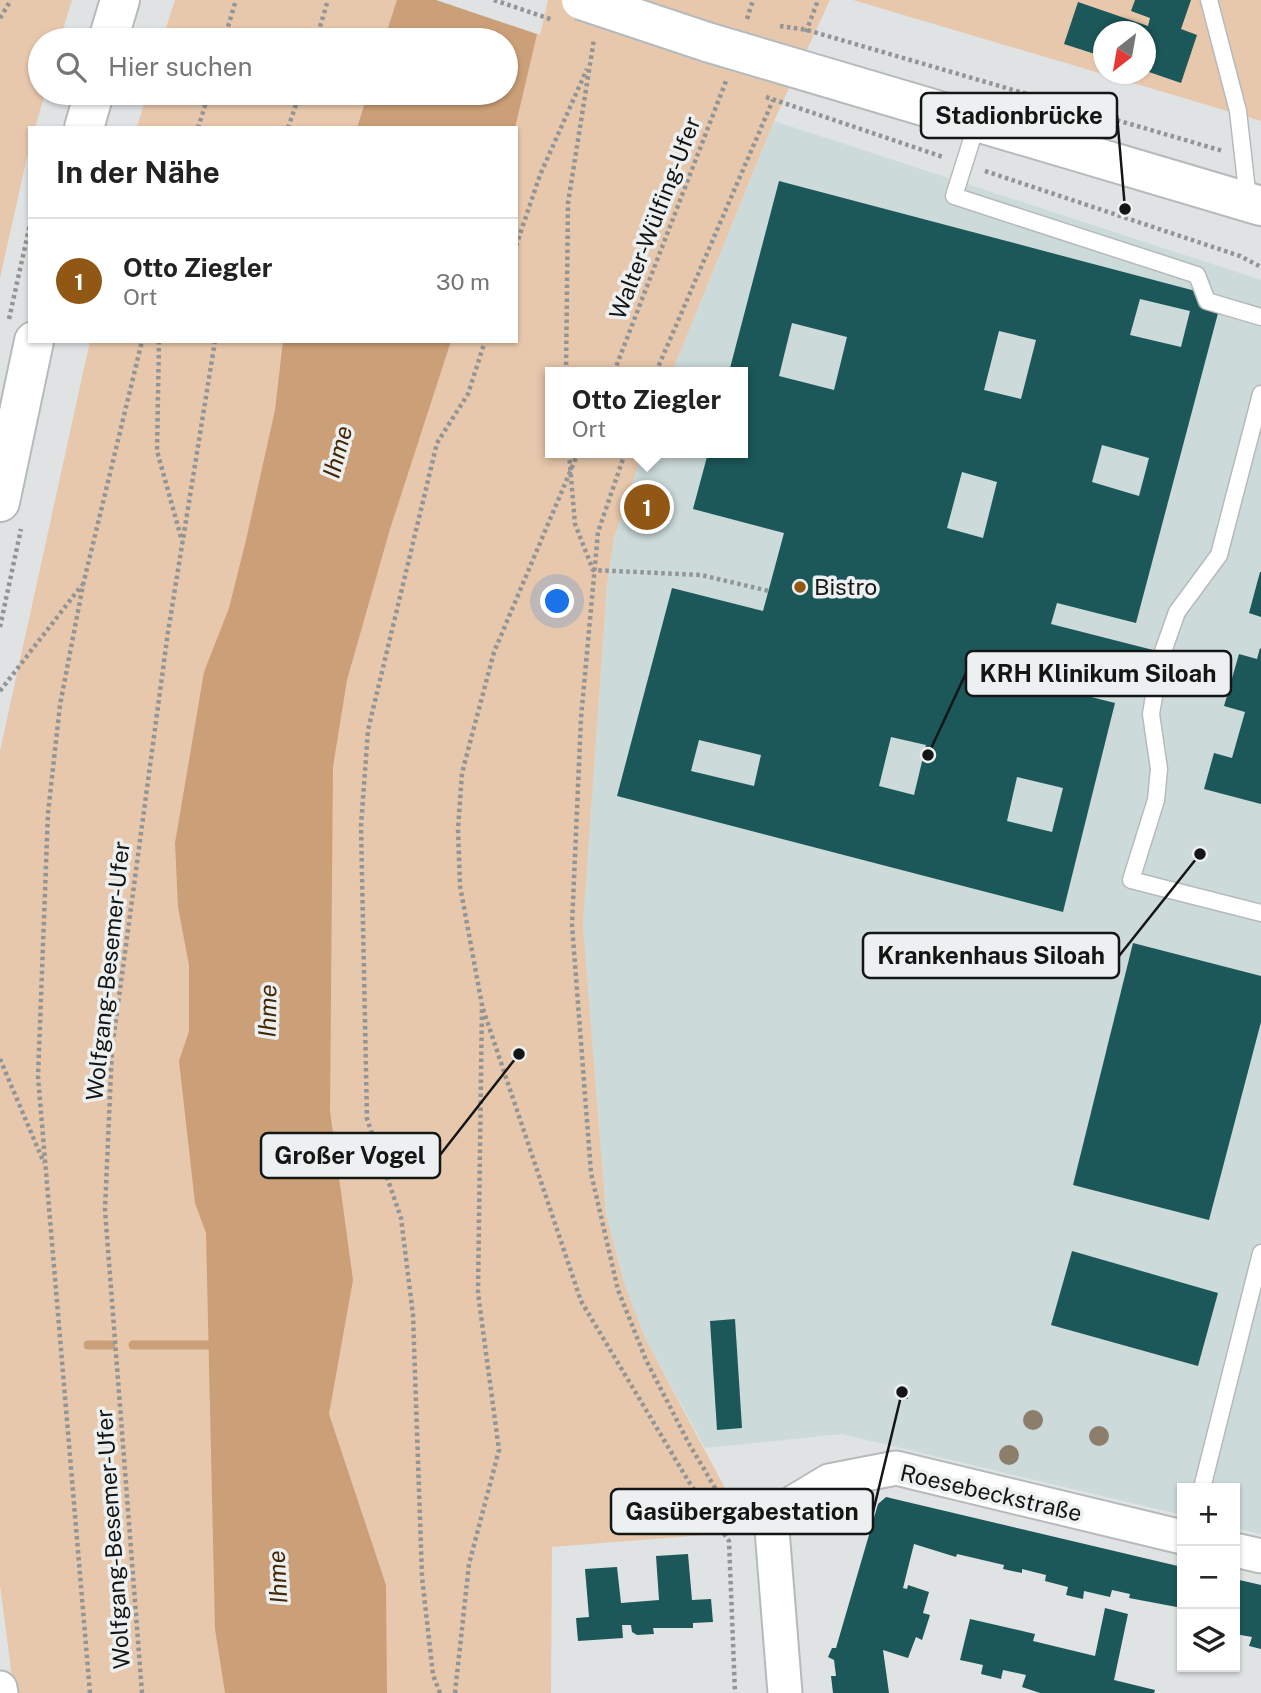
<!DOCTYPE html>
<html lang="de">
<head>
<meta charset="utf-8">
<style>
  :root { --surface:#fff; --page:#f2f2f2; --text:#222; --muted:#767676; --line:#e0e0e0; --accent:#915714 }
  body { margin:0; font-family:"Public Sans",sans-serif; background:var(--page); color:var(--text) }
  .controls { position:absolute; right:21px; bottom:21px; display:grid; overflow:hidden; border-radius:0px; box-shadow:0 2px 5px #0004 }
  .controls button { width:63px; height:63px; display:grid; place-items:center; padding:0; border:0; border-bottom:2px solid var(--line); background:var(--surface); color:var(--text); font:35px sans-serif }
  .compass { position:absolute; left:1093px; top:21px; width:63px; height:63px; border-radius:50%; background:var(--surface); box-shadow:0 2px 5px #0004; rotate:211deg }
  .you { position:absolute; left:558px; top:602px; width:24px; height:24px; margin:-18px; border:5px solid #fff; border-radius:50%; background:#1a73e8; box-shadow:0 0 0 10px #1a73e833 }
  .badge { display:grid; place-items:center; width:46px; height:46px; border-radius:50%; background:var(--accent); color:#fff; font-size:23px; font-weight:700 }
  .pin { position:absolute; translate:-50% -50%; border:4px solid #fff; box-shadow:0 2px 7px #0006 }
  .popup { position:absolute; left:545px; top:367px; width:203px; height:91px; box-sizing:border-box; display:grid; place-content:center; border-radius:0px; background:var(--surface); filter:drop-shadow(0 2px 5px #0005); font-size:23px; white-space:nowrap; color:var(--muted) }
  .popup b { font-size:26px; color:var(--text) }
  .popup::after { content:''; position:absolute; left:50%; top:100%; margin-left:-14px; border:14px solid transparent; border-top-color:var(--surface) }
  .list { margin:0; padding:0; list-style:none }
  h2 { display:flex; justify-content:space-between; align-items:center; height:91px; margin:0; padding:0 28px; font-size:30px }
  h2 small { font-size:23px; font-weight:400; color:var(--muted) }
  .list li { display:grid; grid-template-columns:46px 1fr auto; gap:21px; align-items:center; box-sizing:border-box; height:126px; padding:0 28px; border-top:2px solid var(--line) }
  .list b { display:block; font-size:26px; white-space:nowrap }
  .list p { margin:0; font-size:23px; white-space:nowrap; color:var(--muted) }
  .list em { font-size:23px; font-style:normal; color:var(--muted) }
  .icon { flex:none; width:38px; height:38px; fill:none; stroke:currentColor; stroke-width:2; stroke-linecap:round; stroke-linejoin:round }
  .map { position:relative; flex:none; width:1261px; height:1693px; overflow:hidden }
  .search { position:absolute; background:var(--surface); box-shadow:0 2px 5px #0004; left:28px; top:28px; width:490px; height:77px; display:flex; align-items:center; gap:18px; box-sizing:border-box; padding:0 24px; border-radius:38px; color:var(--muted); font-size:26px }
  .panel { position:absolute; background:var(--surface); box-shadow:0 2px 5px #0004; left:28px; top:126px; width:490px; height:217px; border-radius:0px }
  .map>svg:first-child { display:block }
  .built { fill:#ccdada }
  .green { fill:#e8c8ac; fill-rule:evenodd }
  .water { fill:#cb9f77 }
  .pier { fill:#dfe3e3 }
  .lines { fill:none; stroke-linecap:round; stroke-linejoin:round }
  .stream { stroke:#cb9f77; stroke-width:9 }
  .building { fill:#1c5859; fill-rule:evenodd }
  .lane-casing { stroke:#b6baba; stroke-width:19 }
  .street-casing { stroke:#b6baba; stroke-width:37 }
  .secondary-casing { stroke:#b6baba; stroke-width:42 }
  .path { stroke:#929595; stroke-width:4.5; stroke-dasharray:3.5 3.5; stroke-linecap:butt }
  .lane { stroke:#fff; stroke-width:16 }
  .street { stroke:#fff; stroke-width:33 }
  .secondary { stroke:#fff; stroke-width:38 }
  .secondary-bridge-casing { stroke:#b6baba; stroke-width:42; stroke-linecap:butt }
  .path-bridge { stroke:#929595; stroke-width:4.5; stroke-dasharray:3.5 3.5; stroke-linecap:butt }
  .secondary-bridge { stroke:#fff; stroke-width:38 }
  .tree { fill:#8d7e6c }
  .poi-dot { fill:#915714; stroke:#ecf0f0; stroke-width:2.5 }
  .labels { text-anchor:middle; stroke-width:7; stroke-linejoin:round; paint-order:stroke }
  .street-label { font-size:23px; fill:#141515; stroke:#ecf0f0 }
  .poi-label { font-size:23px; fill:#141515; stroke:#ecf0f0; text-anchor:start }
  .water-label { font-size:24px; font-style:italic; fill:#452705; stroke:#ecf0f0 }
  .leader { fill:none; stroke:#141515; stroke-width:2.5 }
  .callout-dot { fill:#141515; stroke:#ecf0f0; stroke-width:2.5 }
  .callout { fill:#ecf0f0; stroke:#141515; stroke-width:2.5 }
  .callout-label { font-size:24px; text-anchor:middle; font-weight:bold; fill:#141515 }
</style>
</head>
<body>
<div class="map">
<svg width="1261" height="1693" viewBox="0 0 1261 1693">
  <rect width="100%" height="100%" fill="#dfe3e3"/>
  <path class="built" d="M 774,121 L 1261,280 L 1261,1534 L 1235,1528 L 1235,1488 L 1182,1488 L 1182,1515 L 842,1434 L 705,1448 L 646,1340 L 625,1286 L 606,1214 L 583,925 L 607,585 L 614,540 L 642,453 L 743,453 L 743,372 L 672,372 Z"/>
  <g class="green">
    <path d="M 0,0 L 72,0 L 60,40 L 40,40 L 40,93 L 45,93 L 35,128 L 30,128 L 30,144 L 0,278 Z"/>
    <path d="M 175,0 L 830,0 L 774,121 L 672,372 L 551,372 L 551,453 L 642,453 L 614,539 L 607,585 L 583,925 L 606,1214 L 625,1286 L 646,1340 L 734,1505 L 705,1535 L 552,1547 L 551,1693 L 14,1693 L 0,1585 L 0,751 L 90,341 L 516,341 L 516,128 L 137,128 L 147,93 L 506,93 L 506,40 L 162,40 Z"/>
    <path d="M 853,0 L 1261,0 L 1261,121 ZM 1104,32 L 1146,32 L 1146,74 L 1104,74 Z"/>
  </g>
  <g class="water">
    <path d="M 397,0 L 545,0 L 515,128 L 357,128 L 368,93 L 506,93 L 506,40 L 384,40 Z"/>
    <path d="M 283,341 L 451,341 L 390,529 L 347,680 L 333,767 L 330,1111 L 353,1280 L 329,1414 L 386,1585 L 387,1693 L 225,1693 L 215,1629 L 206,1233 L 195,1203 L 179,1061 L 189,1031 L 189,965 L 178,907 L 175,843 L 204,672 L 229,608 L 246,540 L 275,410 Z"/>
  </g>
  <path class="pier" d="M 436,0 L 548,0 L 540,35 Z"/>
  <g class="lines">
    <g class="stream">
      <path d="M 88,1345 L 111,1345"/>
      <path d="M 133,1345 L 210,1345"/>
    </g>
  </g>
  <g class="building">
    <path d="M 1135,0 L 1191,0 L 1181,29 L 1197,35 L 1181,83 L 1146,71 L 1146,32 L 1104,32 L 1104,57 L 1064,44 L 1078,2 L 1148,26 L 1150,18 L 1131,11 Z"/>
    <path d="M 779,181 L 1222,298 L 1136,623 L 1057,603 L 1051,624 L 1157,651 L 1147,691 L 1041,664 L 1036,683 L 1115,703 L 1063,912 L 617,796 L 672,588 L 763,611 L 784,533 L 693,509 L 708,453 L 743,453 L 743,372 L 729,372 ZM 1140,299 L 1190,311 L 1181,347 L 1130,335 ZM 792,323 L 847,337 L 834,390 L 779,376 ZM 999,331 L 1036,340 L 1021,399 L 984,390 ZM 1102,445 L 1149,458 L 1139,496 L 1092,482 ZM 962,472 L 997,482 L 983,538 L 947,528 ZM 891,737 L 926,745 L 914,795 L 879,786 ZM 699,740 L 761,755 L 754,786 L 691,771 ZM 1017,777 L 1063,788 L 1052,832 L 1007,821 Z"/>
    <path d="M 1260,572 L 1261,572 L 1261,617 L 1249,613 Z"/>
    <path d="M 1260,648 L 1261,649 L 1261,804 L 1204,789 L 1214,753 L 1232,758 L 1245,712 L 1224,706 L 1239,654 L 1257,659 Z"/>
    <path d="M 1133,943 L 1261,976 L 1261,1022 L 1209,1220 L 1073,1185 Z"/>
    <path d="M 1072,1251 L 1218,1293 L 1198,1366 L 1051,1325 Z"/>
    <path d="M 735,1319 L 742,1428 L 717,1430 L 710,1321 Z"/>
    <path d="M 897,1387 L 909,1387 L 908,1399 L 896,1397 Z"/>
    <path d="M 886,1497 L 1182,1567 L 1182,1608 L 1129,1598 L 1130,1594 L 1112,1590 L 1110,1597 L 1084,1591 L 1083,1599 L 1066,1595 L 1068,1587 L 1045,1581 L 1046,1575 L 1022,1569 L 1022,1573 L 1003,1569 L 1004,1565 L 957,1554 L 956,1557 L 914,1544 L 903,1588 L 907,1589 L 908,1585 L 929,1592 L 923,1613 L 930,1615 L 922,1640 L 916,1637 L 908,1658 L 883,1650 L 889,1693 L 833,1693 L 831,1676 L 836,1676 L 834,1660 L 828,1657 L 832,1648 L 836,1648 L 878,1504 Z"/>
    <path d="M 688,1554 L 692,1600 L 711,1599 L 713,1622 L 693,1623 L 693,1628 L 653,1628 L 654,1634 L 637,1635 L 632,1632 L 631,1625 L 622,1625 L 623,1638 L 578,1641 L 576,1618 L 589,1617 L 585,1569 L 617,1567 L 621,1603 L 659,1600 L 656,1556 Z"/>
    <path d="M 1235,1579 L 1261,1585 L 1261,1649 L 1249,1646 L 1252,1637 L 1235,1634 Z"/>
    <path d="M 1105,1608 L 1128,1614 L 1114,1680 L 1155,1690 L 1154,1693 L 1040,1693 L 1022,1687 L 1026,1675 L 1003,1670 L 1001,1679 L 981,1674 L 983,1665 L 960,1660 L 970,1619 L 1035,1634 L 1033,1641 L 1095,1656 Z"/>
  </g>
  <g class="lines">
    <g class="lane-casing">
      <g id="lane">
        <path d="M 1209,0 L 1238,111 L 1248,200"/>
        <path d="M 977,123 L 954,196 L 1197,275 L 1207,301 L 1261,317"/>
        <path d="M 1261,394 L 1219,555 L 1177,612 L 1160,660 L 1151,714 L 1159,769 L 1156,800 L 1131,880 L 1261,913"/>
        <path d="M 1202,1488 L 1261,1253"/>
      </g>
    </g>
    <g class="street-casing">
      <g id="street">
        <path d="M 1235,1550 L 1261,1556"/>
        <path d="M 0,1688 L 1,1693"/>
        <path d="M 785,1693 L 772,1530 L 794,1502 L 829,1481 L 896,1468 L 1182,1537"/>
      </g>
    </g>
    <g class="secondary-casing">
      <g id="secondary">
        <path d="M 108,40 L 120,0"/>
        <path d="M 707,42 L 1261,206"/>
        <path d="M 84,128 L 94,93"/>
        <path d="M 0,502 L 34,341"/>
      </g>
    </g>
    <g class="path">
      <path d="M 0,18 L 11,0"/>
      <path d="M 747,19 L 753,0"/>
      <path d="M 780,26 L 807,30 L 1223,151"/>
      <path d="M 806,32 L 818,0"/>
      <path d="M 224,40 L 236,0"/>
      <path d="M 316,40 L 328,0"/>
      <path d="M 766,97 L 943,157"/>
      <path d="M 198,128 L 209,93"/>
      <path d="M 288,128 L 300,93"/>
      <path d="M 985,171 L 1240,256 L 1261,267"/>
      <path d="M 516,246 L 540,175 L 587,69"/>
      <path d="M 9,319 L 30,224"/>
      <path d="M 159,341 L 157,451 L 182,541"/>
      <path d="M 566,372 L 568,203 L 594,39"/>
      <path d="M 614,372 L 726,81"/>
      <path d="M 656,372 L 773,100"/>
      <path d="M 569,453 L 575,524 L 593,570 L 701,575 L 769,591"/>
      <path d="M 625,453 L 598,532 L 581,718 L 572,925 L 591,1173 L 618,1290 L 646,1360 L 688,1442 L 741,1532"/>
      <path d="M 0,627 L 21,529"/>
      <path d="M 0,691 L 82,585"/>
      <path d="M 483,1009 L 581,1301 L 689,1482 L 729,1541 L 735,1693"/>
      <path d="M 0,1059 L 44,1163"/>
      <path d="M 90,1693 L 38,1077 L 48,813 L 60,705 L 83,585 L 142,341"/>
      <path d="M 142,1693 L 105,1210 L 112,1049 L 168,632 L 215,341"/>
      <path d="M 440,1693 L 433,1675 L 422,1577 L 413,1315 L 401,1218 L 367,1119 L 361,826 L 368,730 L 437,443 L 468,394 L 485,341"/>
      <path d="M 455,1693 L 469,1564 L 499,1450 L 478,1293 L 482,1005 L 460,886 L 458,829 L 462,773 L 494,652 L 578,453"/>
    </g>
    <use href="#lane" class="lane"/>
    <use href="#street" class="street"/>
    <use href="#secondary" class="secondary"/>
    <g class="secondary-bridge-casing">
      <path id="secondary-bridge" d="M 581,0 L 707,42"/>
    </g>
    <path class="path-bridge" d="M 494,0 L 553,20"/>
    <use href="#secondary-bridge" class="secondary-bridge"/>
  </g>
  <g class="tree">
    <circle cx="1033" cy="1420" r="10"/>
    <circle cx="1099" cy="1436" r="10"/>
    <circle cx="1009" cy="1455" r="10"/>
  </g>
  <circle class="poi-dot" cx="800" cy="587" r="7"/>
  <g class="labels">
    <g class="street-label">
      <text transform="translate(655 218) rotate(-69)" y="8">Walter-Wülfing-Ufer</text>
      <text transform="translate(108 971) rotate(-84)" y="8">Wolfgang-Besemer-Ufer</text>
      <text transform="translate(991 1493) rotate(13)" y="8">Roesebeckstraße</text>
      <text transform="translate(113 1539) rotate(-94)" y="8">Wolfgang-Besemer-Ufer</text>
    </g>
    <g class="poi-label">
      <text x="814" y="595">Bistro</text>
    </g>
    <g class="water-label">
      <text transform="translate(338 452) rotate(-75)" y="8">Ihme</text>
      <text transform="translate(268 1011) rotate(-89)" y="8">Ihme</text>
      <text transform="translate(278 1577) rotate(-93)" y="8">Ihme</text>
    </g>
  </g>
  <path class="leader" d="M1125 209L1117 115M928 755L966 673M1200 854L1119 956M519 1054L440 1155M902 1392L873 1512"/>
  <g class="callout-dot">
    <circle cx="1125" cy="209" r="7"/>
    <circle cx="928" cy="755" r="7"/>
    <circle cx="1200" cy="854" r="7"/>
    <circle cx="519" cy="1054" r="7"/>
    <circle cx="902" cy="1392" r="7"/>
  </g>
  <g class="callout">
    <rect x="921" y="93" width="196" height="45" rx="7"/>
    <rect x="966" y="651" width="265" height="45" rx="7"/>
    <rect x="863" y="933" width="256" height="45" rx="7"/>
    <rect x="261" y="1133" width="179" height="45" rx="7"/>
    <rect x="611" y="1489" width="262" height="45" rx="7"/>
  </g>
  <g class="callout-label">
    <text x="1019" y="124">Stadionbrücke</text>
    <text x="1098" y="682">KRH Klinikum Siloah</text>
    <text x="991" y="964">Krankenhaus Siloah</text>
    <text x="350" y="1164">Großer Vogel</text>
    <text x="742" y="1520">Gasübergabestation</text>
  </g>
</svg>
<div class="controls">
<button>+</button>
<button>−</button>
<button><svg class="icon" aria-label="layers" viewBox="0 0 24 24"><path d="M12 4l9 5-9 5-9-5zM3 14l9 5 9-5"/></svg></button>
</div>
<svg class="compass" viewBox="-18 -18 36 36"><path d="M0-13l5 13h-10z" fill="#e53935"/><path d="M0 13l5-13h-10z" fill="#767676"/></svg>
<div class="you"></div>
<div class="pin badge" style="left:647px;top:507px">1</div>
<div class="popup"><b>Otto Ziegler</b>Ort</div>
<div class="search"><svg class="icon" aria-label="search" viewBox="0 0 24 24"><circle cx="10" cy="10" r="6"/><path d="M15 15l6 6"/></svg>Hier suchen</div>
<section class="panel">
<h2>In der Nähe<small></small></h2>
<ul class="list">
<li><span class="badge">1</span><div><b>Otto Ziegler</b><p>Ort</p></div><em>30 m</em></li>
</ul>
</section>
</div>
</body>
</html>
